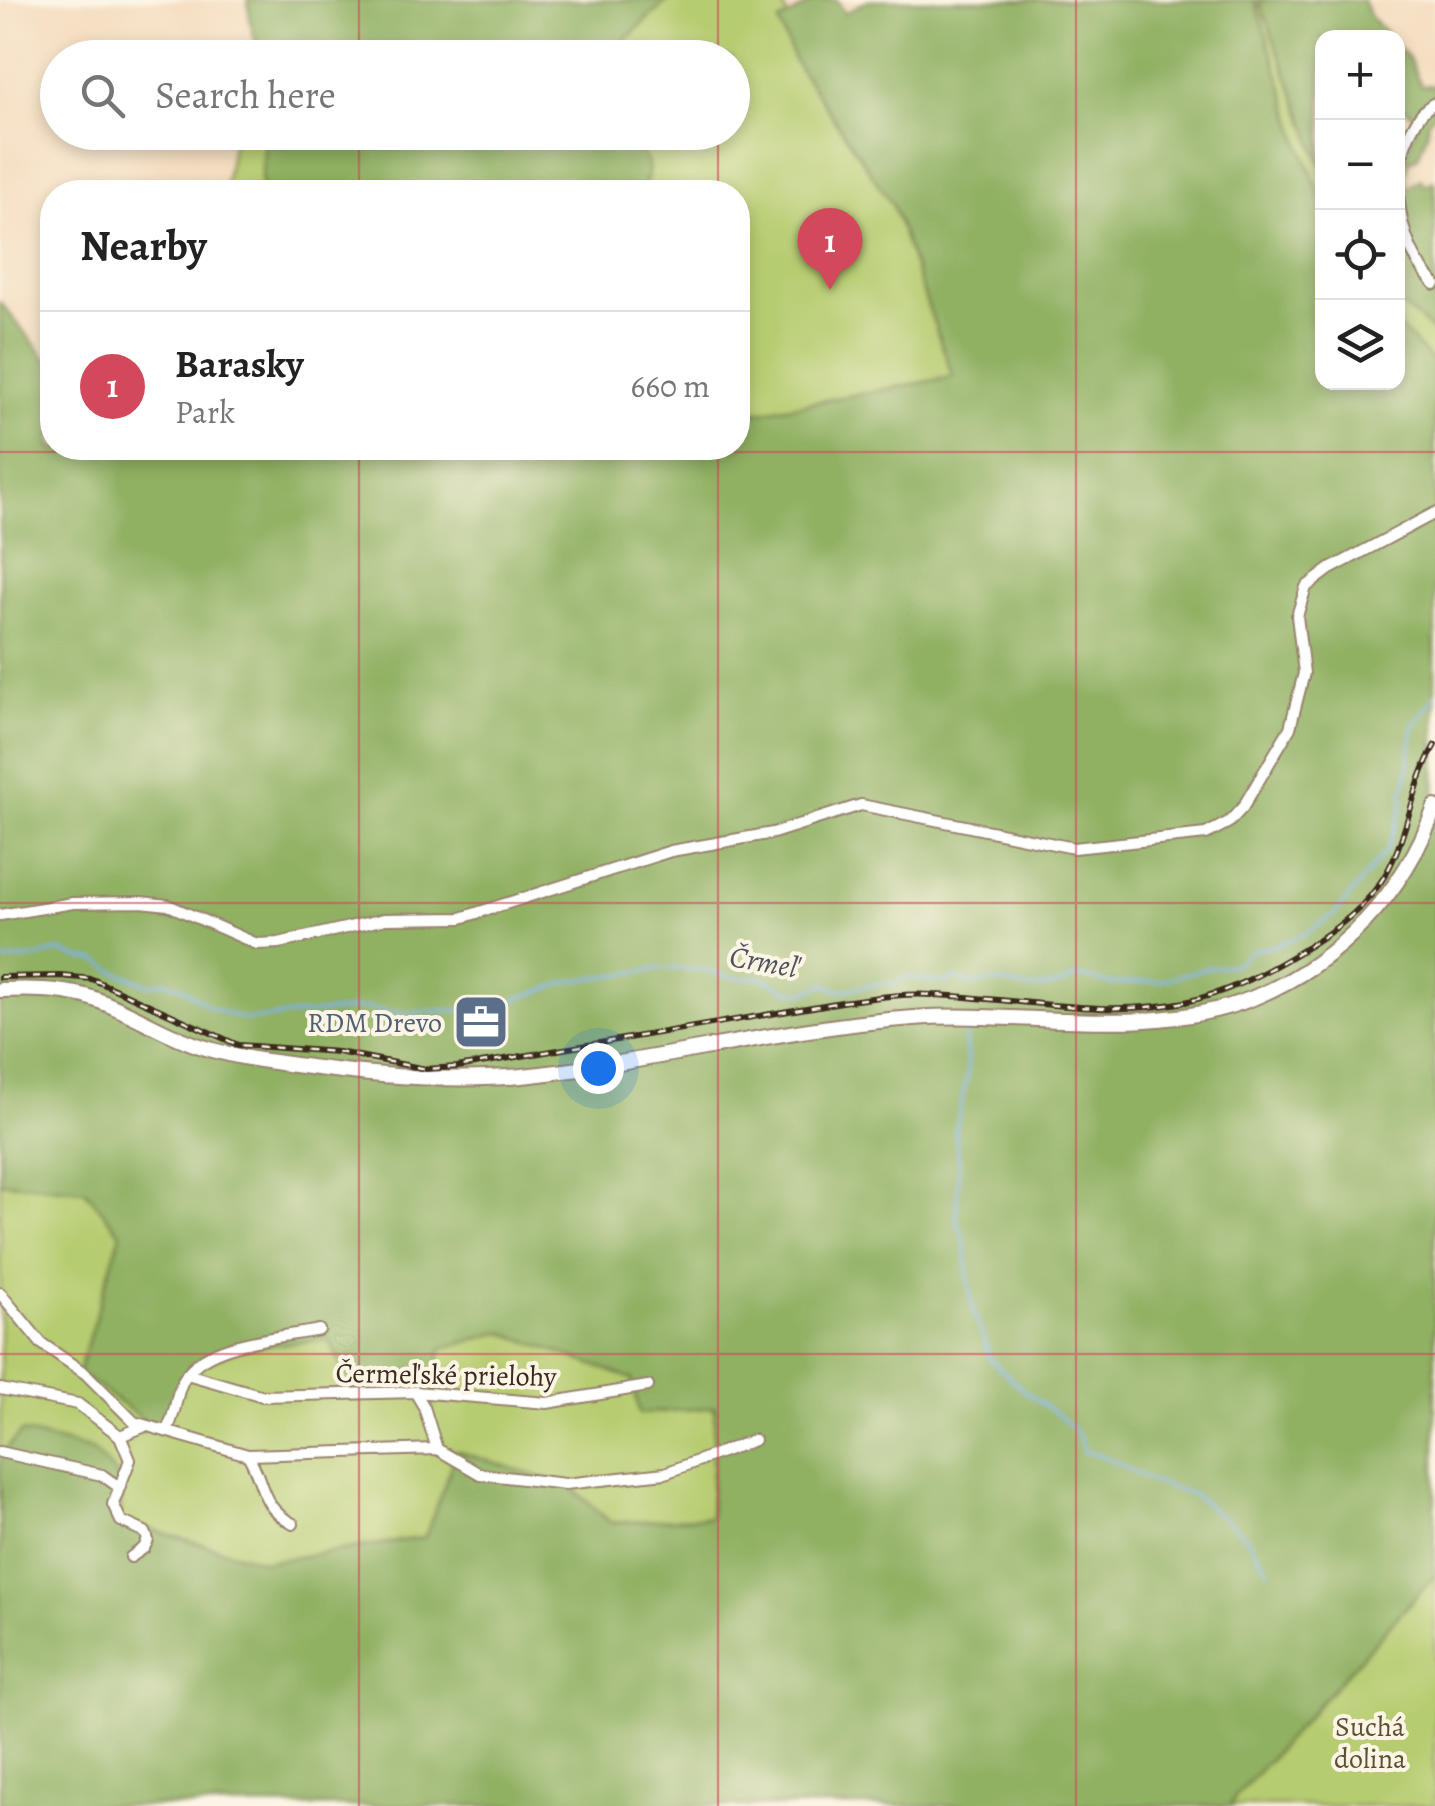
<!DOCTYPE html>
<html lang="en">
<head>
<meta charset="utf-8">
<style>
  :root { --surface:#fff; --page:#f2f2f2; --text:#222; --muted:#767676; --line:#e0e0e0; --accent:#d1495b }
  body { margin:0; font-family:Alegreya,serif; background:var(--page); color:var(--text) }
  .controls { position:absolute; right:30px; top:30px; display:grid; overflow:hidden; border-radius:20px; box-shadow:0 5px 15px #0003 }
  .controls button { width:90px; height:90px; display:grid; place-items:center; padding:0; border:0; border-bottom:2px solid var(--line); background:var(--surface); color:var(--text); font:50px sans-serif }
  .you { position:absolute; left:598px; top:1068px; width:35px; height:35px; margin:-25px; border:8px solid #fff; border-radius:50%; background:#1a73e8; box-shadow:0 0 0 15px #1a73e833 }
  .badge { display:grid; place-items:center; width:65px; height:65px; border-radius:50%; background:var(--accent); color:#fff; font-size:32px; font-weight:700 }
  .pin { position:absolute; translate:-50% -82px; filter:drop-shadow(0 2px 5px #0008) }
  .pin::after { content:''; position:absolute; top:52px; width:35px; height:30px; background:inherit; clip-path:polygon(0 0,100% 0,50% 100%) }
  .list { margin:0; padding:0; list-style:none }
  h2 { display:flex; justify-content:space-between; align-items:center; height:130px; margin:0; padding:0 40px; font-size:42px }
  h2 small { font-size:32px; font-weight:400; color:var(--muted) }
  .list li { display:grid; grid-template-columns:65px 1fr auto; gap:30px; align-items:center; box-sizing:border-box; height:150px; padding:0 40px; border-top:2px solid var(--line) }
  .list b { display:block; font-size:38px; white-space:nowrap }
  .list p { margin:0; font-size:32px; white-space:nowrap; color:var(--muted) }
  .list em { font-size:32px; font-style:normal; color:var(--muted) }
  .icon { flex:none; width:55px; height:55px; fill:none; stroke:currentColor; stroke-width:2; stroke-linecap:round; stroke-linejoin:round }
  .map { position:relative; flex:none; width:1435px; height:1806px; overflow:hidden }
  .search { position:absolute; background:var(--surface); box-shadow:0 5px 15px #0003; left:40px; top:40px; width:710px; height:110px; display:flex; align-items:center; gap:25px; box-sizing:border-box; padding:0 35px; border-radius:55px; color:var(--muted); font-size:38px }
  .panel { position:absolute; background:var(--surface); box-shadow:0 5px 15px #0003; left:40px; top:180px; width:710px; height:280px; border-radius:40px }
  .map>svg:first-child { display:block }
  .green { fill:#b6cc70; stroke:#787b47; stroke-width:2.5 }
  .forest { fill:#90b062; stroke:#666d40; stroke-width:2.5 }
  .lines { fill:none; stroke-linecap:round; stroke-linejoin:round }
  .stream { stroke:#7db3eb; stroke-width:2.5 }
  .street-casing { stroke:#98836e; stroke-width:14 }
  .secondary-casing { stroke:#98836e; stroke-width:18 }
  .street { stroke:#fff; stroke-width:10 }
  .secondary { stroke:#fff; stroke-width:14 }
  .rail-casing { stroke:#3b2a1e; stroke-width:6 }
  .rail { stroke:#fcf5e5; stroke-width:2.5; stroke-dasharray:8; stroke-linecap:butt }
  .grid { fill:none; stroke:#d1495b; stroke-width:2.5; stroke-opacity:0.55 }
  .labels { text-anchor:middle; stroke-width:8; stroke-linejoin:round; paint-order:stroke }
  .service-label { font-size:28px; fill:#4e5e75; stroke:#fcf5e5; text-anchor:end }
  .street-label { font-size:28px; fill:#3b2a1e; stroke:#fcf5e5 }
  .park-label { font-size:28px; fill:#5a5232; stroke:#fcf5e5 }
  .water-label { font-size:30px; font-style:italic; fill:#4f535c; stroke:#fcf5e5 }
</style>
</head>
<body>
<div class="map">
<svg width="1435" height="1806" viewBox="0 0 1435 1806">
  <rect width="100%" height="100%" fill="#fcf5e5"/>
  <filter id="ink" filterUnits="userSpaceOnUse"><feTurbulence type="fractalNoise" baseFrequency=".01" numOctaves="2"/><feDisplacementMap in="SourceGraphic" scale="20" xChannelSelector="R" yChannelSelector="G"/><feConvolveMatrix kernelMatrix="1 2 1 2 8 2 1 2 1" color-interpolation-filters="sRGB"/></filter>
  <filter id="wash" filterUnits="userSpaceOnUse"><feTurbulence type="fractalNoise" baseFrequency=".0048" numOctaves="4" result="noise"/><feDisplacementMap in="SourceGraphic" scale="40" xChannelSelector="R" yChannelSelector="G"/><feGaussianBlur stdDeviation="2.25" result="paint"/><feColorMatrix in="noise" values="0 0 0 0 0 0 0 0 0 0 0 0 0 0 0 0 0 1.4 0 .05"/><feComposite in="paint" operator="in"/></filter>
  <g filter="url(#wash)">
    <rect width="100%" height="100%" fill="#f4dcbe"/>
    <g class="green">
      <path d="M 668,0 L 779,0 L 788,16 L 779,23 L 795,62 L 892,204 L 953,377 L 738,416 L 738,192 L 640,192 C 659,162 642,154 622,133 L 732,132 L 732,58 L 614,58 L 616,48 Z"/>
      <path d="M 1255,0 L 1264,0 L 1260,4 L 1322,166 L 1322,201 L 1302,149 Z"/>
      <path d="M 234,133 L 266,133 L 261,182 L 266,192 L 224,192 Z"/>
      <path d="M 1398,302 L 1435,333 L 1435,364 L 1398,326 Z"/>
      <path d="M 0,1182 L 85,1190 L 121,1234 L 78,1373 L 159,1429 L 188,1368 L 238,1348 L 329,1339 L 435,1385 L 441,1349 L 502,1332 L 633,1379 L 641,1413 L 715,1407 L 710,1517 L 611,1523 L 570,1486 L 425,1537 L 265,1563 L 120,1521 L 0,1455 Z"/>
      <path d="M 1435,1575 L 1435,1806 L 1231,1806 L 1235,1797 Z"/>
    </g>
    <g class="forest">
      <path d="M 248,0 L 668,0 L 616,48 L 614,57 L 260,58 L 250,21 Z"/>
      <path d="M 816,0 L 837,0 L 845,13 L 868,0 L 1255,0 L 1302,149 L 1322,201 L 1322,382 L 1398,382 L 1398,326 L 1435,364 L 1435,1575 L 1235,1797 L 1231,1806 L 0,1806 L 0,1455 L 22,1432 L 92,1450 L 122,1480 L 120,1521 L 265,1562 L 425,1537 L 457,1451 L 570,1486 L 611,1523 L 710,1517 L 715,1407 L 640,1414 L 632,1379 L 502,1332 L 441,1349 L 435,1385 L 409,1396 L 356,1393 L 328,1339 L 238,1348 L 188,1369 L 158,1430 L 78,1373 L 121,1234 L 85,1190 L 0,1182 L 0,302 L 52,366 L 52,448 L 738,448 L 738,416 L 953,377 L 892,204 L 795,62 L 779,22 Z"/>
      <path d="M 1264,0 L 1363,0 L 1370,16 L 1389,37 L 1322,38 L 1322,166 L 1260,4 Z"/>
      <path d="M 1398,47 L 1409,59 L 1421,85 L 1435,86 L 1435,112 L 1427,122 L 1428,130 L 1418,157 L 1409,161 L 1406,176 L 1407,189 L 1421,179 L 1424,185 L 1435,181 L 1435,333 L 1398,302 L 1398,226 L 1403,224 L 1398,183 L 1418,118 L 1398,104 Z"/>
      <path d="M 266,133 L 622,133 C 643,154 659,163 640,192 L 266,192 L 261,182 Z"/>
    </g>
    <g class="lines">
      <g class="stream">
        <path d="M 0,961 L 36,958 L 58,951 L 83,959 L 97,960 L 112,970 L 150,985 L 164,981 L 180,986 L 211,1008 L 246,1020 L 367,1008 L 402,1013 L 490,1008 L 571,981 L 666,968 L 704,970 L 734,978 L 762,978 L 790,991 L 803,993 L 825,984 L 840,991 L 888,982 L 892,984 L 908,977 L 942,983 L 956,978 L 973,984 L 996,982 L 1031,989 L 1059,985 L 1079,976 L 1111,984 L 1160,981 L 1211,967 L 1233,965 L 1255,949 L 1274,946 L 1305,934 L 1334,915 L 1387,850 L 1404,802 L 1401,794 L 1407,780 L 1413,727 L 1435,696"/>
        <path d="M 968,1022 L 965,1040 L 968,1072 L 955,1133 L 959,1161 L 956,1217 L 964,1239 L 972,1307 L 991,1360 L 1023,1390 L 1063,1419 L 1078,1435 L 1085,1452 L 1108,1458 L 1153,1482 L 1192,1494 L 1245,1535 L 1269,1571"/>
      </g>
    </g>
  </g>
  <g filter="url(#ink)">
    <g class="lines">
      <g class="street-casing">
        <g id="street">
          <path d="M 1435,103 C 1421,110 1417,120 1410,133 C 1388,181 1398,246 1435,284"/>
          <path d="M 0,915 L 73,903 L 141,902 L 168,905 L 257,944 L 279,943 L 385,919 L 461,918 L 671,851 L 773,833 L 861,805 L 1074,848 L 1206,834 L 1229,822 L 1243,807 L 1290,728 L 1304,673 L 1297,616 L 1306,587 L 1330,569 L 1435,513"/>
          <path d="M 0,1293 L 41,1343 L 86,1374 L 134,1422 L 248,1455 C 265,1483 259,1506 293,1524"/>
          <path d="M 187,1374 C 211,1341 280,1338 319,1330"/>
          <path d="M 0,1389 L 78,1404 L 120,1436 L 143,1427"/>
          <path d="M 415,1392 L 424,1407 L 437,1449"/>
          <path d="M 166,1431 C 178,1413 174,1391 187,1374 L 263,1396 L 415,1392 L 547,1403 L 648,1386"/>
          <path d="M 120,1436 L 130,1460 L 113,1504 L 121,1521 L 145,1532 L 148,1540 L 144,1548 L 131,1557"/>
          <path d="M 0,1452 L 102,1475 L 119,1487"/>
          <path d="M 248,1455 L 437,1449 L 480,1474 L 565,1484 L 665,1473 L 754,1440"/>
        </g>
      </g>
      <g class="secondary-casing">
        <path id="secondary" d="M 0,990 C 29,989 57,989 85,996 C 120,1006 151,1027 184,1040 C 212,1052 244,1058 274,1062 C 355,1074 441,1083 522,1076 C 654,1063 782,1027 914,1018 C 1024,1010 1149,1040 1253,998 C 1338,963 1404,894 1435,807"/>
      </g>
      <use href="#street" class="street"/>
      <use href="#secondary" class="secondary"/>
      <g class="rail-casing">
        <path id="rail" d="M 0,977 L 61,976 L 92,979 L 238,1045 L 338,1052 L 426,1069 L 457,1067 L 842,1002 C 872,998 903,993 933,995 C 1015,998 1103,1018 1185,1002 C 1226,993 1261,975 1296,954 C 1327,935 1357,916 1378,886 C 1409,843 1409,790 1435,745"/>
      </g>
      <use href="#rail" class="rail"/>
    </g>
  </g>
  <path class="grid" d="M 359,0 L 359,58M 718,0 L 718,58M 1076,0 L 1076,1806M 359,132 L 359,192M 718,132 L 718,192M 359,448 L 359,1806M 718,448 L 718,1806M 0,452 L 1435,452M 0,903 L 1435,903M 0,1354 L 1435,1354"/>
  <defs>
    <g id="office-square" transform="scale(2.875)"><rect x="-9" y="-9" width="18" height="18" rx="4" fill="#5c6f8a" stroke="#fcf5e5"/><path d="M-6-3h4V-5.5h4V-3h4V5H-6ZM-1-4.5V-3h2v-1.5ZM-6 0V1H6V0Z" fill="#fff"/></g>
  </defs>
  <g fill-rule="evenodd">
    <use href="#office-square" x="481" y="1022"/>
  </g>
  <g class="labels">
    <g class="service-label">
      <text x="442" y="1032">RDM Drevo</text>
    </g>
    <g class="street-label">
      <text transform="translate(446 1374) rotate(1)" y="10">Čermeľské prielohy</text>
    </g>
    <g class="park-label">
      <text x="1370" y="1736">Suchá<tspan x="1370" dy="32">dolina</tspan></text>
    </g>
    <g class="water-label">
      <text transform="translate(765 962) rotate(10)" y="10">Črmeľ</text>
    </g>
  </g>
</svg>
<div class="controls">
<button>+</button>
<button>−</button>
<button><svg class="icon" aria-label="locate" viewBox="0 0 24 24"><circle cx="12" cy="12" r="6"/><path d="M12 2v4M12 18v4M2 12h4M18 12h4"/></svg></button>
<button><svg class="icon" aria-label="layers" viewBox="0 0 24 24"><path d="M12 4l9 5-9 5-9-5zM3 14l9 5 9-5"/></svg></button>
</div>
<div class="you"></div>
<div class="pin badge" style="left:830px;top:290px">1</div>
<div class="search"><svg class="icon" aria-label="search" viewBox="0 0 24 24"><circle cx="10" cy="10" r="6"/><path d="M15 15l6 6"/></svg>Search here</div>
<section class="panel">
<h2>Nearby<small></small></h2>
<ul class="list">
<li><span class="badge">1</span><div><b>Barasky</b><p>Park</p></div><em>660 m</em></li>
</ul>
</section>
</div>
</body>
</html>
